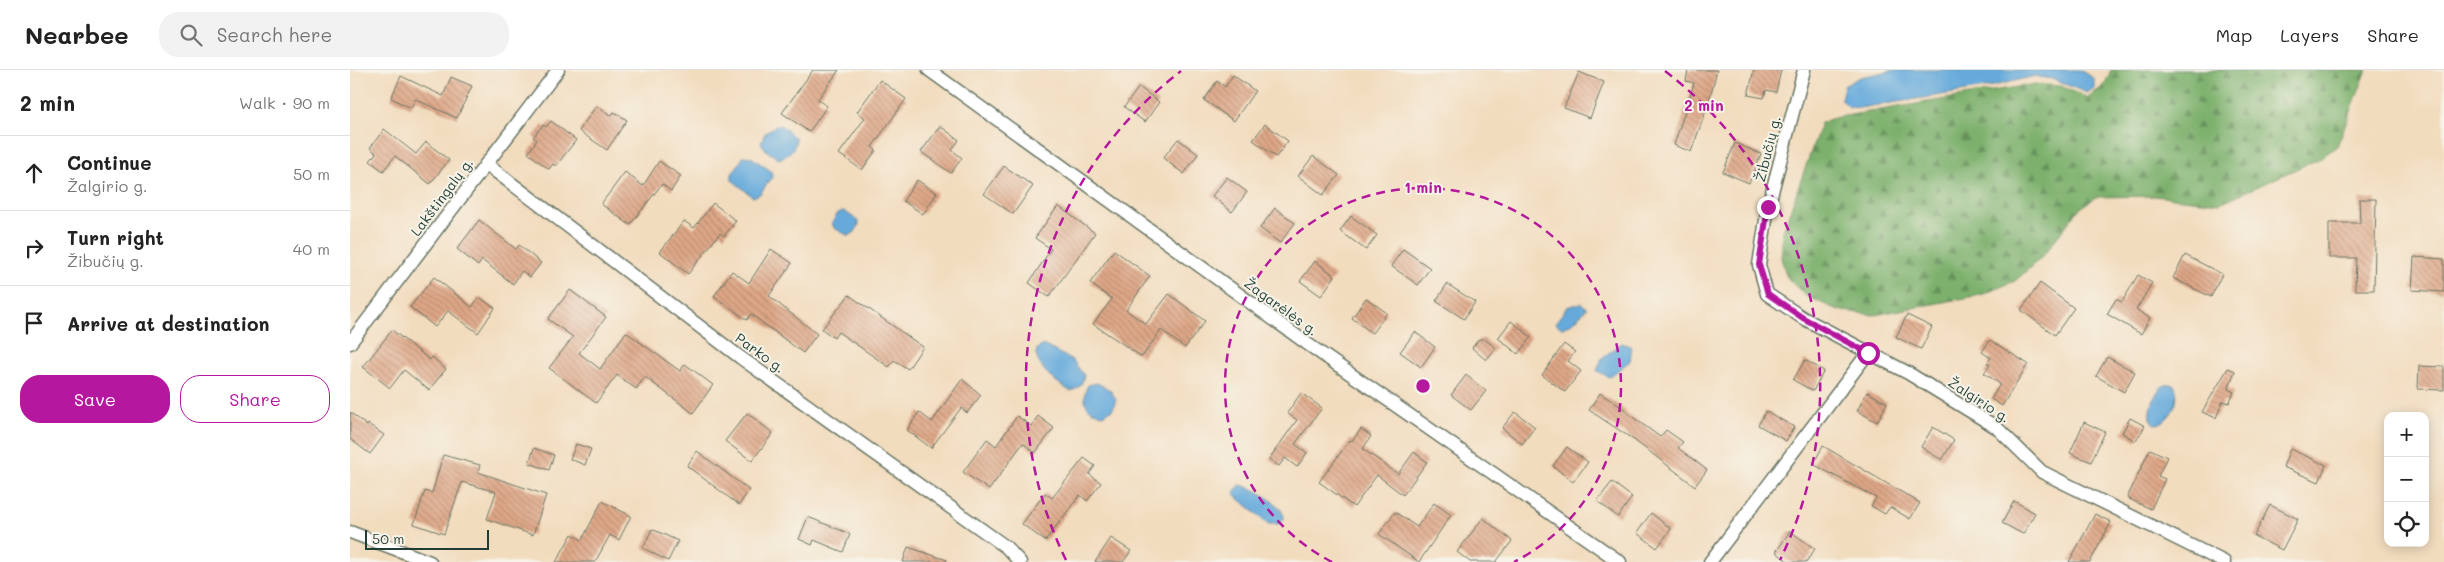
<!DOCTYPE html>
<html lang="en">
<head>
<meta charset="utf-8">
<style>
  :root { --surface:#fff; --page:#f2f2f2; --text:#222; --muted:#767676; --line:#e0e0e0; --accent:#b5179e }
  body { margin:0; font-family:Mali,sans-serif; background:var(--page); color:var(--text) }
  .controls { position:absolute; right:15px; bottom:15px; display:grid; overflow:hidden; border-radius:10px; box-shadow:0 2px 12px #0003 }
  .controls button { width:45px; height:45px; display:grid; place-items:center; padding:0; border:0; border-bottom:1px solid var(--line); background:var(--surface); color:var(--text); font:25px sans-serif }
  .scale { position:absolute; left:15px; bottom:12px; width:124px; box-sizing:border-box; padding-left:5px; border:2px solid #1f3d34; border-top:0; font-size:14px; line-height:18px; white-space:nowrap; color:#1f3d34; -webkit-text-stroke:4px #f7f3e8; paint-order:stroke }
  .stop { position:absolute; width:15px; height:15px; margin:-11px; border:4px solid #b5179e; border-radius:50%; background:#fff }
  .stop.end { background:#b5179e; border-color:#fff; box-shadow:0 1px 5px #0008 }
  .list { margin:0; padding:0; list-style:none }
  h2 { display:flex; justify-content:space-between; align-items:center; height:65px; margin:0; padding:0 20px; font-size:21px }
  h2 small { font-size:16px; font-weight:400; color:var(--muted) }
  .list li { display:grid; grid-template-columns:32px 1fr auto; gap:15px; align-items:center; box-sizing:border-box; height:75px; padding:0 20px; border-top:1px solid var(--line) }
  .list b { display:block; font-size:19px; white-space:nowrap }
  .list p { margin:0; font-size:16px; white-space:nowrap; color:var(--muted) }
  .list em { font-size:16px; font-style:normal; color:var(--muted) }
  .actions { display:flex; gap:10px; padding:15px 20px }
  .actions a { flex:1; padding:11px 0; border:1px solid var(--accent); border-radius:20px; text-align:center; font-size:18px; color:var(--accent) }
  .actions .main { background:var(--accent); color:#fff }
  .icon { flex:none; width:28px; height:28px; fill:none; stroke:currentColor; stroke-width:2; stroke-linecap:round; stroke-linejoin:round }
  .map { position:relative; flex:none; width:2094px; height:492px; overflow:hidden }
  header { display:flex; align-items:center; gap:30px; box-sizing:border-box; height:70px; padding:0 25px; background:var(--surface); border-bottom:1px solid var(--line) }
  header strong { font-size:24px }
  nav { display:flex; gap:28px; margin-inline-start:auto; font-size:18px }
  .search { width:350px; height:45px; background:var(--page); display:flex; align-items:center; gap:12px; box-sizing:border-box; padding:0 18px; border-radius:20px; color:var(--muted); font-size:19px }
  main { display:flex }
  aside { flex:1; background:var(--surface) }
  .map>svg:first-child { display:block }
  .forest { fill:url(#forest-firs); stroke:#4e7650 }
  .water { fill:#66aadb; stroke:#427488 }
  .building { fill:url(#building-back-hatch) }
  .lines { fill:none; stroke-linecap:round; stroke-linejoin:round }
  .street-casing { stroke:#697564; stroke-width:15 }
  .street { stroke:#fff; stroke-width:12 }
  .route { stroke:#b5179e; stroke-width:6 }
  .ring { fill:none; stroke:#b5179e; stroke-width:2.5; stroke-dasharray:9 6 }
  .labels { text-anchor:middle; stroke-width:4; stroke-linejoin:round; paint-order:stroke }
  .street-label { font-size:14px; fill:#1f3d34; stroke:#f7f3e8 }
  .centre { fill:#b5179e; stroke:#f7f3e8; stroke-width:2.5 }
  .ring-label { font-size:15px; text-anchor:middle; font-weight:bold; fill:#b5179e; stroke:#f7f3e8; stroke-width:4; stroke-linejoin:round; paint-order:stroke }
</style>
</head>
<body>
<header>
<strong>Nearbee</strong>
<div class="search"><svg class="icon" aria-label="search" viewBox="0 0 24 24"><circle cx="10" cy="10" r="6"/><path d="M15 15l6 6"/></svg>Search here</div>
<nav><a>Map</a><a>Layers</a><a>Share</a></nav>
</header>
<main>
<aside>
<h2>2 min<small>Walk · 90 m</small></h2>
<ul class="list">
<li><svg class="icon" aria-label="ahead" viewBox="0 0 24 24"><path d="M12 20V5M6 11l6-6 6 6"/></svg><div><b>Continue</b><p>Žalgirio g.</p></div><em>50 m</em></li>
<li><svg class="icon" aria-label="right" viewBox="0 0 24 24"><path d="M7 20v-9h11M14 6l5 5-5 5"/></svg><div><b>Turn right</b><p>Žibučių g.</p></div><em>40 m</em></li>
<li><svg class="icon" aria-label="arrive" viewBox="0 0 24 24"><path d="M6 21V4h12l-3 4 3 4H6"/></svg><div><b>Arrive at destination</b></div></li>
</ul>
<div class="actions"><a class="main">Save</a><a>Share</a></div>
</aside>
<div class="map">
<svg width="2094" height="492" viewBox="0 0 2094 492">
  <defs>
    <pattern id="forest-firs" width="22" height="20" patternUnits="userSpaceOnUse" patternTransform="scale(1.25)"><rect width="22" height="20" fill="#7cb06c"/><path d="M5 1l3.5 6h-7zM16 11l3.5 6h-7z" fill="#65905a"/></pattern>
    <pattern id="building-back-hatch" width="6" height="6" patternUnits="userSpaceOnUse" patternTransform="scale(1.25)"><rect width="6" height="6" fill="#dfa787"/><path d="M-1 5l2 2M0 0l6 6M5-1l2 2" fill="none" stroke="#b4896f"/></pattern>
  </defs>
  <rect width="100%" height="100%" fill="#f7f3e8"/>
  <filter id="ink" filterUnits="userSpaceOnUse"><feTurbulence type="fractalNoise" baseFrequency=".02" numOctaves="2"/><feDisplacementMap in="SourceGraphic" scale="10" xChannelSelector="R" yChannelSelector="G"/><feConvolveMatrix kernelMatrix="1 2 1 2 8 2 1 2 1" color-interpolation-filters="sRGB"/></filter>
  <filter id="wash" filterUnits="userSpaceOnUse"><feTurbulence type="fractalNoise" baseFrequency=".0096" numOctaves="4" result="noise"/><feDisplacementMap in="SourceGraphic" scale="20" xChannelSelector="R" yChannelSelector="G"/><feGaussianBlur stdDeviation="1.12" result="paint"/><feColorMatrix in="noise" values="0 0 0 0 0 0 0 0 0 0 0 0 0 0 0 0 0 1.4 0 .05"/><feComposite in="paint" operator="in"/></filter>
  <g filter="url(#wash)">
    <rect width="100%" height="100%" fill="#f2dcbe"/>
    <path class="forest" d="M 1761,0 L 2017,0 L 1987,76 L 1971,88 L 1870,133 L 1804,126 L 1746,127 L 1728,140 L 1692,187 L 1665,211 L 1631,225 L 1524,245 L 1487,240 L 1456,226 L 1437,208 L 1431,188 L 1433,161 L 1471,53 L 1483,48 L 1685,14 L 1711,16 L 1737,28 L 1754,16 Z"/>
    <g class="water">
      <path d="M 1545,0 L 1730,0 L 1744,9 L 1744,18 L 1737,23 L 1702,9 L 1685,6 L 1635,18 L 1509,38 L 1499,37 L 1491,29 L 1494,16 L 1510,7 Z"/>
      <path d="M 426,55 L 432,56 L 446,69 C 445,80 439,84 429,89 L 417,81 L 411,73 L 415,63 Z"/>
      <path d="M 394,86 L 401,87 L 421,101 L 422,107 L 410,124 L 403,127 L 382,110 L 382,104 Z"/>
      <path d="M 494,141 L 507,150 L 509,154 L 505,162 L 499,166 L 484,158 L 482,153 L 488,143 Z"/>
      <path d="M 1231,233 L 1237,238 L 1224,252 L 1212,258 L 1205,253 L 1217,237 Z"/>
      <path d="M 1272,273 L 1282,277 L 1280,291 L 1259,307 L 1247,301 L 1252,288 Z"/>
      <path d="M 693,275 L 722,290 L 734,305 C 732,314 730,319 720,321 C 707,313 689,300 686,284 L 687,279 Z"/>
      <path d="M 747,313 L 760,320 L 766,329 L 763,339 L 753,345 C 737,341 730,331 738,315 Z"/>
      <path d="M 1820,314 L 1824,315 C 1839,343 1787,379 1804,329 C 1807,321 1811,315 1820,314 Z"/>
      <path d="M 890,415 C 903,417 935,435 934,449 L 929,454 L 918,454 L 886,426 L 884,422 Z"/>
    </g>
    <g id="blocks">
      <g class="building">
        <path d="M 463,0 L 489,0 L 468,29 L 477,36 L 459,62 L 432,43 Z"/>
        <path d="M 1338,0 L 1367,0 L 1358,35 L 1341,82 L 1324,75 L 1344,13 L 1336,11 Z"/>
        <path d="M 1404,0 L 1431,0 L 1426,22 L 1416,20 L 1414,28 L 1398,25 Z"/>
        <path d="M 1229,2 L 1254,12 L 1240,48 L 1214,38 Z"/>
        <path d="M 883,5 L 905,21 L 884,51 L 854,30 L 867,11 L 875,17 Z"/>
        <path d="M 51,6 L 93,26 L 101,7 L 122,16 L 107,48 L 65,29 L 61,38 L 41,28 Z"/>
        <path d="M 530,10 L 556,29 L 522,77 L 526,80 L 512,100 L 489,84 L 515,48 L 507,42 Z"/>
        <path d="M 789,17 L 809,32 L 795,52 L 774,37 Z"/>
        <path d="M 246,36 L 261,46 L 264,42 L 277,50 L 257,80 L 229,61 Z"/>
        <path d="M 201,51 L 226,70 L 206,96 L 203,94 L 199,99 L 178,83 L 187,70 L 183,67 L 193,55 L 196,57 Z"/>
        <path d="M 915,54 L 938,71 L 926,87 L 903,70 Z"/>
        <path d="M 590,56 L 609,70 L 602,80 L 612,88 L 601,103 L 571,82 Z"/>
        <path d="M 34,59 L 66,84 L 76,72 L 99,90 L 80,114 L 45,86 L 33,101 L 20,91 L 26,83 L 20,78 Z"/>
        <path d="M 828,69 L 848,84 L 834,104 L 813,88 Z"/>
        <path d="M 1385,73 L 1411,84 L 1399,113 L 1373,102 Z"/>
        <path d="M 963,86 L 989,105 L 973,125 L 948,106 Z"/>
        <path d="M 309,91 L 331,106 L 321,121 L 312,114 L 280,155 L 251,134 L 275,102 L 293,116 Z"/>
        <path d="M 654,96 L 683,116 L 663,144 L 634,124 Z"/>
        <path d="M 877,107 L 897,122 L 882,142 L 862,126 Z"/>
        <path d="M 567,110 L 587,123 L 573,144 L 553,131 Z"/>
        <path d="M 2009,129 L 2026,129 L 2024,220 L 2005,220 L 2006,188 L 1979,188 L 1979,153 L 2010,153 Z"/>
        <path d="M 363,133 L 386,151 L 374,166 L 370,163 L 338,204 L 310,182 L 334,151 L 344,158 Z"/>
        <path d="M 708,136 L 745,163 L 699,227 L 679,213 L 701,179 L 685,168 Z"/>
        <path d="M 925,138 L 945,153 L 930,173 L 910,158 Z"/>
        <path d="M 1001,146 L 1027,165 L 1016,180 L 990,161 Z"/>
        <path d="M 129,150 L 166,179 L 169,175 L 191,193 L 180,207 L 172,201 L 163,214 L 132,190 L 128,196 L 107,179 Z"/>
        <path d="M 421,179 L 442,193 L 419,226 L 467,264 L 453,283 L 401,244 L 397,250 L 364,226 L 382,201 L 399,213 Z"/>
        <path d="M 1053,179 L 1080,198 L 1068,215 L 1041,196 Z"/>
        <path d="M 764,180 L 800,206 L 776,240 L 796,254 L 819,224 L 855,251 L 835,278 L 811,260 L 792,287 L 743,254 L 762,229 L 740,213 Z"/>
        <path d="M 1835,185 L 1872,204 L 1861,227 L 1823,208 Z"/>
        <path d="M 2064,187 L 2094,189 L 2094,222 L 2062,220 Z"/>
        <path d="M 965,191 L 985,206 L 971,226 L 950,211 Z"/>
        <path d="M 1788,205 L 1802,213 L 1786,240 L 1800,248 L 1791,264 L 1757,244 L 1766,229 L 1772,232 Z"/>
        <path d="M 84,207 L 122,237 L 129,227 L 145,238 L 128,263 L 98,241 L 85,257 L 60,237 Z"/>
        <path d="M 1690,213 L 1724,238 L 1705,265 L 1671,240 Z"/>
        <path d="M 1097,214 L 1125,232 L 1114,249 L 1086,231 Z"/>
        <path d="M 220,220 L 256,247 L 229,283 L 250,299 L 276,262 L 330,301 L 335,294 L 363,315 L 343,343 L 295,307 L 286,319 L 267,305 L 246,333 L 199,298 L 223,267 L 198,249 Z"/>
        <path d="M 499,225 L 573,277 L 558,299 L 544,290 L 539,297 L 488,262 L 484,268 L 472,259 Z"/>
        <path d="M 1016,228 L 1037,243 L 1022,263 L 1002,248 Z"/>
        <path d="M 1557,245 L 1582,257 L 1571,279 L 1546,267 Z"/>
        <path d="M 1161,251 L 1181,267 L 1168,284 L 1148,268 Z"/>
        <path d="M 42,260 L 80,290 L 82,287 L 96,299 L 79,320 L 54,300 L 40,318 L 13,297 Z"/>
        <path d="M 1065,262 L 1085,277 L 1071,297 L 1050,282 Z"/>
        <path d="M 1129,269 L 1134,269 L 1146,278 L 1136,290 L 1122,278 Z"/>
        <path d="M 1640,270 L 1678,294 L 1652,336 L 1641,329 L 1650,314 L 1634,303 L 1640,295 L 1637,293 L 1641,288 L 1632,282 Z"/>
        <path d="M 1214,274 L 1225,282 L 1218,291 L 1231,301 L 1215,322 L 1192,305 Z"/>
        <path d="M 1757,287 L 1785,302 L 1774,322 L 1746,306 Z"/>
        <path d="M 1455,290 L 1474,301 L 1463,321 L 1443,310 Z"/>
        <path d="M 2069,296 L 2094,297 L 2094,320 L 2068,319 Z"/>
        <path d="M 1878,298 L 1885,301 L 1878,319 L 1884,322 L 1879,333 L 1873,331 L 1866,348 L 1852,342 Z"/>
        <path d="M 1116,305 L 1136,321 L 1121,340 L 1101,325 Z"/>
        <path d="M 612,309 L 631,325 L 617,343 L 611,338 L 581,378 L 557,360 L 569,342 L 582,352 Z"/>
        <path d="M 1517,322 L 1537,333 L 1527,352 L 1507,341 Z"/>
        <path d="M 951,323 L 972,338 L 945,374 L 957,383 L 947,397 L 935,388 L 929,396 L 919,389 L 947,350 L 937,343 Z"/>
        <path d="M 1250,323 L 1277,341 L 1276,342 L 1310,367 L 1316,360 L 1333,372 L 1328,378 L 1357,400 L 1345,416 L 1284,370 L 1239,340 Z"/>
        <path d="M 1416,341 L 1444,357 L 1436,371 L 1408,355 Z"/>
        <path d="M 0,342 L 17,356 L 18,354 L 34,365 L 20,384 L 0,369 Z"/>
        <path d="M 1165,342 L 1185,357 L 1172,374 L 1152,358 Z"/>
        <path d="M 397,343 L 423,363 L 402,391 L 375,371 Z"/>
        <path d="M 667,346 L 681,356 L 688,346 L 704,358 L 685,383 L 673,373 L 639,420 L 613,402 L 637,369 L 646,376 Z"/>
        <path d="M 1780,348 L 1795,356 L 1786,371 L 1772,363 Z"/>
        <path d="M 1734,352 L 1755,362 L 1741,392 L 1720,383 Z"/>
        <path d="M 1583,357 L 1604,370 L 1592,390 L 1571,377 Z"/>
        <path d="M 1011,359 L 1021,366 L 1013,379 L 1048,404 L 1064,382 L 1077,392 L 1053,425 L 1027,405 L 1004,437 L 969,412 L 1000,370 L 1002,371 Z"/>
        <path d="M 226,374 L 241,379 L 235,395 L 220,389 Z"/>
        <path d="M 1473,376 L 1570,433 L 1560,449 L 1540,437 L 1535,444 L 1521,436 L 1526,428 L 1463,394 Z"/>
        <path d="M 1217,377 L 1238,392 L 1223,412 L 1203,396 Z"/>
        <path d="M 184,378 L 204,385 L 199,400 L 179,393 Z"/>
        <path d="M 1800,379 L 1817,387 L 1808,406 L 1815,409 L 1801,439 L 1777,428 Z"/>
        <path d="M 1940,379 L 1976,395 L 1969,412 L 1933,397 Z"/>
        <path d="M 347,381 L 399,420 L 389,435 L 337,396 Z"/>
        <path d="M 93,385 L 130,395 L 128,402 L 196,425 L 183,465 L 137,449 L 146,422 L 112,412 L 94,464 L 64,454 L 75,421 L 82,423 Z"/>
        <path d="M 734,388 L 745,396 L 739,404 L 751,413 L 737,431 L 730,425 L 695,471 L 672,454 L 695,423 L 702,428 Z"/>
        <path d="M 1262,412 L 1282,427 L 1268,447 L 1247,431 Z"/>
        <path d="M 252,431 L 281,446 L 269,470 L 260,465 L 245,492 L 206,492 L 222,464 L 232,470 Z"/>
        <path d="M 1664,431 L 1685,443 L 1673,464 L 1652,453 Z"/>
        <path d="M 1084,433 L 1101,445 L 1069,492 L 1029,464 L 1045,442 L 1067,457 Z"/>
        <path d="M 1920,435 L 1948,449 L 1932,480 L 1904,466 Z"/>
        <path d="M 1301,443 L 1321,459 L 1307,478 L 1287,463 Z"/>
        <path d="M 1745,444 L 1761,452 L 1740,492 L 1719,492 Z"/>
        <path d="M 458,447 L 500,464 L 493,482 L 464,470 L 462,475 L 449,469 Z"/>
        <path d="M 1133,448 L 1162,471 L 1146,492 L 1120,492 L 1107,482 Z"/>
        <path d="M 302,459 L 328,471 L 318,491 L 293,478 Z"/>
        <path d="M 1440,461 L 1465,479 L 1456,492 L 1439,492 L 1426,482 Z"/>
        <path d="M 761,468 L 781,481 L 773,492 L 745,492 Z"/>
        <path d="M 558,477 L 597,490 L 596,492 L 553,492 Z"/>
      </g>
    </g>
  </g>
  <g filter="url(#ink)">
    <use href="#blocks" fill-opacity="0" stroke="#697564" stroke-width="1"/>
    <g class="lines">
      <g class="street-casing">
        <g id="street">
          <path d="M 579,0 L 959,275 L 1270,492"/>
          <path d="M 1454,0 L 1418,137 L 1409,195 L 1417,224 L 1453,248 L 1558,303 L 1646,357 L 1692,402 L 1874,492"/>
          <path d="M 136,94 L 391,288 L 656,477 L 670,492"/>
          <path d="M 0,273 L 208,0"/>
          <path d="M 0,462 L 80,492"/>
          <path d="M 1360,492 L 1518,283"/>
        </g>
      </g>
      <use href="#street" class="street"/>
    </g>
  </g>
  <g class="lines" filter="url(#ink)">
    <path class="route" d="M 1418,137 L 1409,195 L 1418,224 L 1453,248 L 1518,283"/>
  </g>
  <g class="ring">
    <path d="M982 492A198 198 0 1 1 1164 492"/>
    <path d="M716 490A397 397 0 0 1 831 1M1315 1A397 397 0 0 1 1430 490"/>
  </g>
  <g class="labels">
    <g class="street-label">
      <text transform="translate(1418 79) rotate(-76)" y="5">Žibučių g.</text>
      <text transform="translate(92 127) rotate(-53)" y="5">Lakštingalų g.</text>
      <text transform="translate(931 237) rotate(36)" y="5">Žagarėlės g.</text>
      <text transform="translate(410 283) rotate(36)" y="5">Parko g.</text>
      <text transform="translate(1629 330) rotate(33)" y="5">Žalgirio g.</text>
    </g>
  </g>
  <circle cx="1073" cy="316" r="8" class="centre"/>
  <g class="ring-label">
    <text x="1354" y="41">2 min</text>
    <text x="1073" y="123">1 min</text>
  </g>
</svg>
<div class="controls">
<button>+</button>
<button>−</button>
<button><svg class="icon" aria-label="locate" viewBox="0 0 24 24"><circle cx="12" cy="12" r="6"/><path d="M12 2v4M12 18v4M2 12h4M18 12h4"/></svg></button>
</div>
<div class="scale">50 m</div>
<div class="stop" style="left:1518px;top:283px"></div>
<div class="stop end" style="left:1418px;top:137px"></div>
</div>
</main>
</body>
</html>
